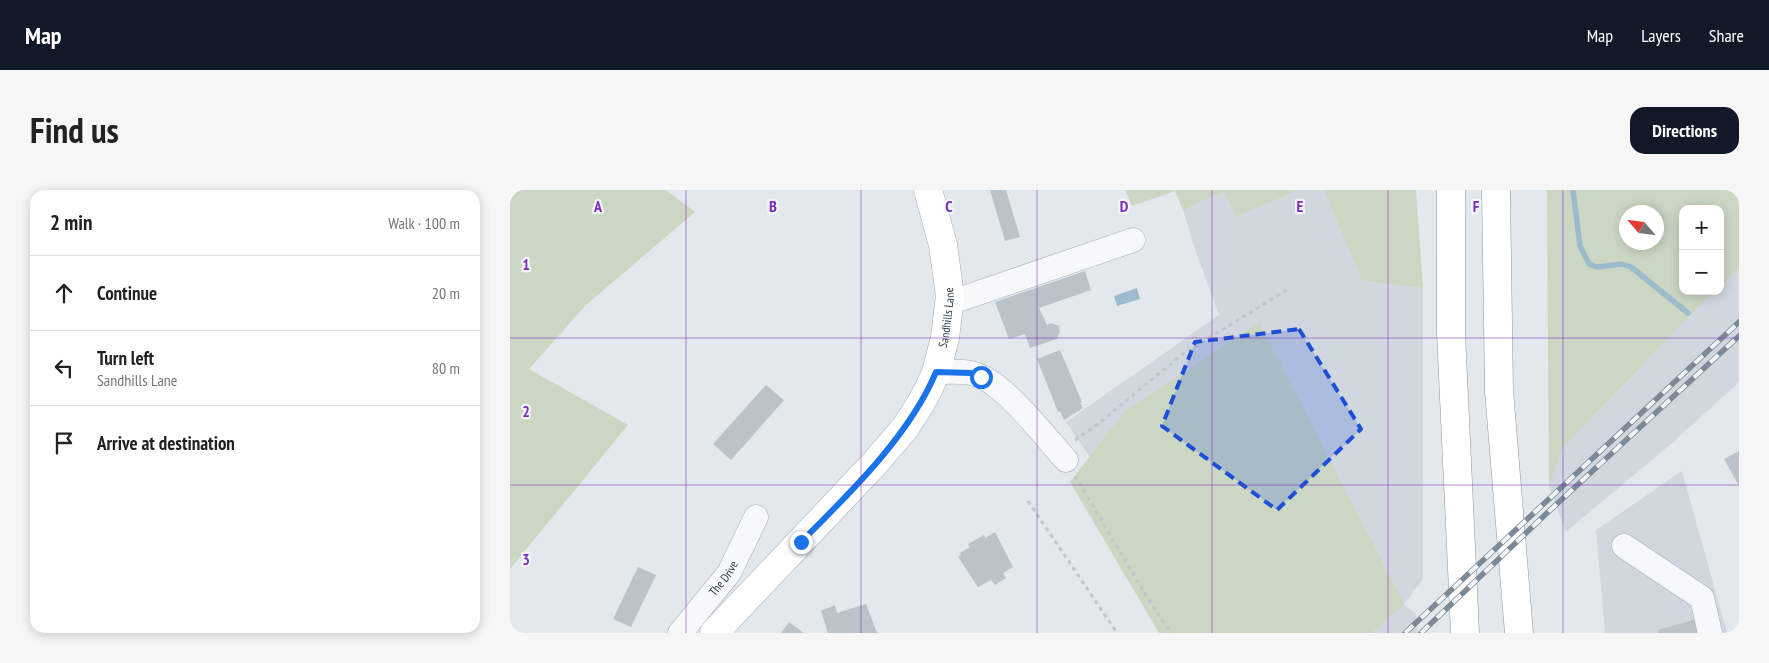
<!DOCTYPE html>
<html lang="en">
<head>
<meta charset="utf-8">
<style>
  :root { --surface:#fff; --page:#f6f6f6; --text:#222; --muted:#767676; --line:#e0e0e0; --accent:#111827 }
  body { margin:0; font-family:"PT Sans Narrow",sans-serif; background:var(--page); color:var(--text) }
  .controls { position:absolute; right:15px; top:15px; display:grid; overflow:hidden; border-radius:10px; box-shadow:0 2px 12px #0003 }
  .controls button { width:45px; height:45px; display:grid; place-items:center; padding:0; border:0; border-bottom:1px solid var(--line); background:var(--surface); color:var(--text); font:25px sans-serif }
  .compass { position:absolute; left:1109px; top:15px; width:45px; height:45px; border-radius:50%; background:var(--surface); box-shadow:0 2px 12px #0003; rotate:298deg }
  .stop { position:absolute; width:15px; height:15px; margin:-11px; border:4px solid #1a73e8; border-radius:50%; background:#fff }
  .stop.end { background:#1a73e8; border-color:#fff; box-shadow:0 1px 5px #0008 }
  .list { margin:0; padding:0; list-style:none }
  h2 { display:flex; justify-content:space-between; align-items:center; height:65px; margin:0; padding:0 20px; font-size:21px }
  h2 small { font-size:16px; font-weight:400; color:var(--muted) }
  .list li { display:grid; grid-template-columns:32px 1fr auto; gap:15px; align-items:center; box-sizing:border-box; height:75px; padding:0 20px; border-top:1px solid var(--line) }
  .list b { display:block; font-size:19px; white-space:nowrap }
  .list p { margin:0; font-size:16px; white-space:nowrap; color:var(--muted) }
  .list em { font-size:16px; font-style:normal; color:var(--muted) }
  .icon { flex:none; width:28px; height:28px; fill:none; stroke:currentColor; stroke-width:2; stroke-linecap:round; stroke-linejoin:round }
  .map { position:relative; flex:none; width:1229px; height:443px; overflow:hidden; border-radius:15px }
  header { display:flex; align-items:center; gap:30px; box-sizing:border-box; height:70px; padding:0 25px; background:var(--accent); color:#fff }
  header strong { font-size:24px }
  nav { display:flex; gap:28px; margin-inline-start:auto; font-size:18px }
  .intro { display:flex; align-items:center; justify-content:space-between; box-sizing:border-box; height:120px; padding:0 30px }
  h1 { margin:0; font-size:35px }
  .button { padding:12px 22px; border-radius:15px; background:var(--accent); color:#fff; font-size:18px; font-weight:700 }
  main { display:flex; gap:30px; padding:0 30px }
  aside { flex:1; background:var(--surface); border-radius:15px; box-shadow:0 2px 12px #0003 }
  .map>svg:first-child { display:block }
  .built { fill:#d1d7de }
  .green { fill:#cbd6c3; fill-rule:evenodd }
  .water { fill:#9cbccd }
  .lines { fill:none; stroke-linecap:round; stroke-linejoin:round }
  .stream { stroke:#9cbccd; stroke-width:5.5 }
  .building { fill:#bac2ca }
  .minor-casing { stroke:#a7b0b7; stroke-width:25 }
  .major-casing { stroke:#a1aeb8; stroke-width:29 }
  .highway-casing { stroke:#8998a3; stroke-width:29 }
  .path { stroke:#c1c6cb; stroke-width:3; stroke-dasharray:4 4; stroke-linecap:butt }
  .minor { stroke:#f6f8fa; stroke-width:24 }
  .major { stroke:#fff; stroke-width:28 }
  .highway { stroke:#fff; stroke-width:28 }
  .rail-casing { stroke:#7b8a96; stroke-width:5.5 }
  .rail { stroke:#f3f6f9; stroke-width:4; stroke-dasharray:11; stroke-linecap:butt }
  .route { stroke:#1a73e8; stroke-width:6 }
  .marked { fill:#1d4ed8; fill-opacity:0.2; stroke:#1d4ed8; stroke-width:4; stroke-dasharray:10 6; stroke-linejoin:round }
  .grid { fill:none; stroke:#7b2cbf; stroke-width:1; stroke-opacity:0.55 }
  .labels { text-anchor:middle; stroke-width:4.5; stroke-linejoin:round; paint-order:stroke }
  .street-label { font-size:12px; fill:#293845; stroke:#f3f6f9 }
  .grid-label { font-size:16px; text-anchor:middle; font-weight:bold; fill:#7b2cbf; stroke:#f3f6f9; stroke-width:4.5; stroke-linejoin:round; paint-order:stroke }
</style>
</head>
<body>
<header>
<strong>Map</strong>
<nav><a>Map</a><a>Layers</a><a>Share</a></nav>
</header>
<div class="intro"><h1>Find us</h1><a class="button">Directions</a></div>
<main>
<aside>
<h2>2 min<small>Walk · 100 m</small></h2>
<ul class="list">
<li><svg class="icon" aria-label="ahead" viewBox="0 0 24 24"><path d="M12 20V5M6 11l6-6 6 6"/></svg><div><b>Continue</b></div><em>20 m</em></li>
<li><svg class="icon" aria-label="left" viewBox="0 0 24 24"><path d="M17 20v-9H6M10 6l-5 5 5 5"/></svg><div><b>Turn left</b><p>Sandhills Lane</p></div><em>80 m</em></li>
<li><svg class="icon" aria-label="arrive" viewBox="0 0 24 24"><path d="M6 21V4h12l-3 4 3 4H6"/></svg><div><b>Arrive at destination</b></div></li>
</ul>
</aside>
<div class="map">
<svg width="1229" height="443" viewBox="0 0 1229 443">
  <rect width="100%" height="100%" fill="#e3e8ec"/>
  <g class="built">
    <path d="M 789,0 L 814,0 L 852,91 L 913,98 L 913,389 L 894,414 L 906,424 L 908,443 L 862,443 L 893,413 L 614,222 L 580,267 L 556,232 L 709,125 L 686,62 L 673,20 L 714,2 L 726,27 Z"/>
    <path d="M 1229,79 L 1229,192 L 1162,253 L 1056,342 L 1039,297 L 1053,257 L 1201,104 L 1205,101 L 1210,101 L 1210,96 Z"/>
    <path d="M 1172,281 L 1217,443 L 1095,443 L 1086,340 Z"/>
  </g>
  <g class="green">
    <path d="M 0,0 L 156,0 L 185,22 L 76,115 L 19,179 L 118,235 L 0,379 Z"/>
    <path d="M 615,0 L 789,0 L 726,27 L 714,2 L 673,20 L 665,1 L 622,16 Z"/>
    <path d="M 814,0 L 906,0 L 913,98 L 852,91 Z"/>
    <path d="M 1037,0 L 1229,0 L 1229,79 L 1210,96 L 1210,19 L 1173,19 L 1173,101 L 1204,101 L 1053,257 L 1039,297 ZM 1116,22 L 1146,22 L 1146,52 L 1116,52 Z"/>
    <path d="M 749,132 L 894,414 L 862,443 L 649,443 L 560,292 L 614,222 Z"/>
  </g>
  <path class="water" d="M 627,98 L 630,109 L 607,116 L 604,106 Z"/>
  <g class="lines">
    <path class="stream" d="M 1063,0 L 1070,56 L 1079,74 L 1087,77 L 1112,74 L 1121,77 L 1178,123"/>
  </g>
  <g class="building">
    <path d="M 480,0 L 496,0 L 510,47 L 495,51 Z"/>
    <path d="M 575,81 L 581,100 L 529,118 L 537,135 L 541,133 L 549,136 L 550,142 L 547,149 L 520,158 L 515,144 L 499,149 L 485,112 Z"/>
    <path d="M 550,160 L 572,212 L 570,213 L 573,218 L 554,230 L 550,221 L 548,222 L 527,169 Z"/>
    <path d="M 256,195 L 274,210 L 221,270 L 203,254 Z"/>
    <path d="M 1229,261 L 1229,296 L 1214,269 Z"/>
    <path d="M 485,342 L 503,377 L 493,383 L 496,388 L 485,395 L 481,390 L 468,397 L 448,367 L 451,365 L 450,363 L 460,357 L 458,354 L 474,345 L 475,348 Z"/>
    <path d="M 128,377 L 146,385 L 121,437 L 103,429 Z"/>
    <path d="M 356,414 L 367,443 L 318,443 L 311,421 L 325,415 L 327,423 Z"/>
    <path d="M 1190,428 L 1195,443 L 1148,443 L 1148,440 Z"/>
    <path d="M 279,432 L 294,443 L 271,443 Z"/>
  </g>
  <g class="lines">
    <g class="minor-casing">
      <g id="minor">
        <path d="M 439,113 L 623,50"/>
        <path d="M 426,182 C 437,182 450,181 461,183 C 492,189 534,246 556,270"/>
        <path d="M 1114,356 L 1192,408 L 1200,443"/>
        <path id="s1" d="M 170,443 L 219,383 L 246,327"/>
      </g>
    </g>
    <g class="major-casing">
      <g id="major">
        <path id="s2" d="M 204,443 L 364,274 L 395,238 L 411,213 L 419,198 L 426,182 L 435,148 L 440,106 L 433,55 L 418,0"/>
      </g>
    </g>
    <g class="highway-casing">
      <g id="highway">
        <path d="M 941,0 L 941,143 L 955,443"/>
        <path d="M 986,0 L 989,201 L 1009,443"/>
      </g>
    </g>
    <g class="path">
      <path d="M 565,250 L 588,234 L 673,164 L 780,98"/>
      <path d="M 565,286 L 637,407 L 661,443"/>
      <path d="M 518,311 L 607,443"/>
    </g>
    <use href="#minor" class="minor"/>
    <use href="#major" class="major"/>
    <use href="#highway" class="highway"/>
    <g class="rail-casing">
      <g id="rail">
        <path d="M 895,443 L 1229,132"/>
        <path d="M 911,443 L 1037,323 L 1229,146"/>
      </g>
    </g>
    <use href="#rail" class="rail"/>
  </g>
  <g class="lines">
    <path class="route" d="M 291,352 C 339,304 400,245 426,182 L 461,183 L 471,187"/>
  </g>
  <path class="marked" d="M 789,139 L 851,239 L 767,320 L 652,236 L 685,152 Z"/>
  <path class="grid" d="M 176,0 L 176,443M 351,0 L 351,443M 527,0 L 527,443M 702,0 L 702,443M 878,0 L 878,443M 1053,0 L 1053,443M 0,148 L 1229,148M 0,295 L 1229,295"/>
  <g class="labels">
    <g class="street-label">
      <text dy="4" stroke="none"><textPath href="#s2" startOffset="400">Sandhills Lane</textPath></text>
      <text dy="4" stroke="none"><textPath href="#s1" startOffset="70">The Drive</textPath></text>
    </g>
  </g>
  <g class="grid-label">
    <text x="88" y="22">A</text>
    <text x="263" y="22">B</text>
    <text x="439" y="22">C</text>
    <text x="614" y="22">D</text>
    <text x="790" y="22">E</text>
    <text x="966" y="22">F</text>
    <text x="16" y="80">1</text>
    <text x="16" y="227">2</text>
    <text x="16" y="375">3</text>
  </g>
</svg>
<div class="controls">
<button>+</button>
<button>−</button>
</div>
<svg class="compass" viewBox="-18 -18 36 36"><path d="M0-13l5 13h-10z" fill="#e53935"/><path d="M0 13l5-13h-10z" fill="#767676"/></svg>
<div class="stop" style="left:471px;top:187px"></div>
<div class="stop end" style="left:291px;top:352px"></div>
</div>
</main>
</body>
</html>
